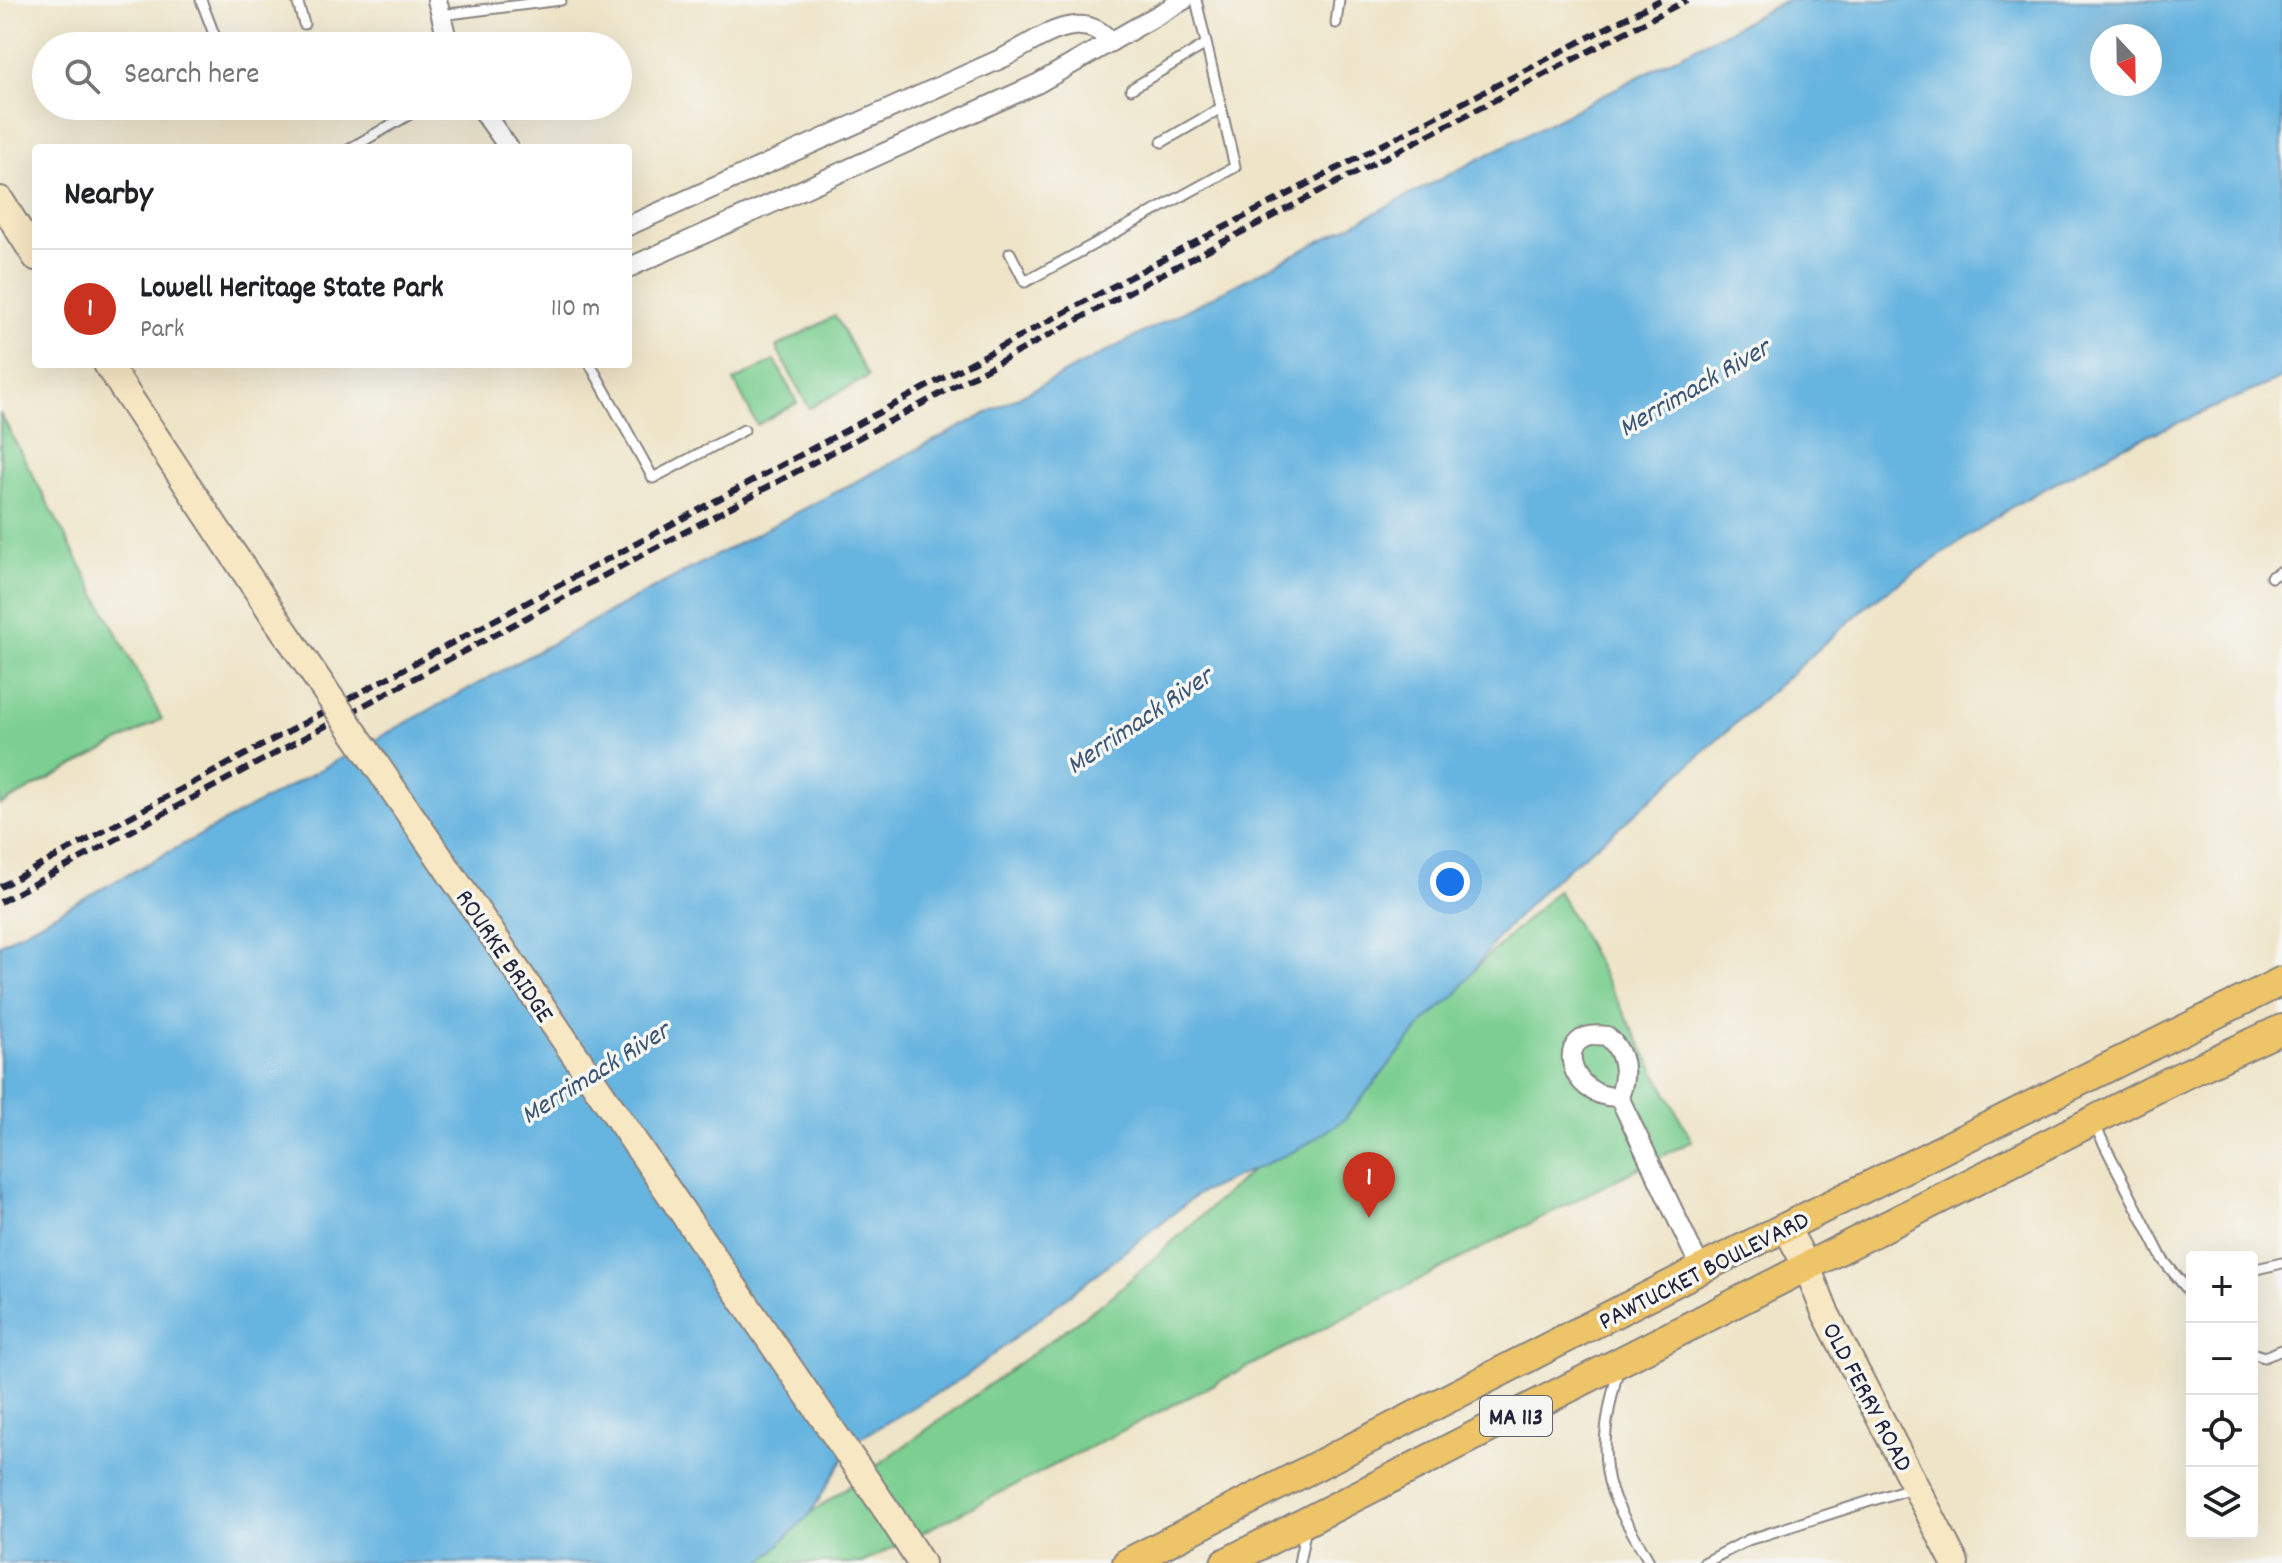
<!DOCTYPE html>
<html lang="en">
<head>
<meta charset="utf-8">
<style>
  :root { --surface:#fff; --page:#f6f6f6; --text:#202124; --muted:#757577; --line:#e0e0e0; --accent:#c8321e }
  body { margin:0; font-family:Dekko,sans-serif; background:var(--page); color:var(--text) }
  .controls { position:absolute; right:24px; bottom:24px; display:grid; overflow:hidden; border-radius:8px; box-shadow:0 8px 32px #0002 }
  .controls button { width:72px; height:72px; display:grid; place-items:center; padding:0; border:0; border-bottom:2px solid var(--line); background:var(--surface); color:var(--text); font:40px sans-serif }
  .compass { position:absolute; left:2090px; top:24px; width:72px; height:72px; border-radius:50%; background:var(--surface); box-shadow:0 8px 32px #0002; rotate:158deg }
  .you { position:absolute; left:1450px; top:882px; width:28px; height:28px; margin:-20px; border:6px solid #fff; border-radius:50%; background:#1a73e8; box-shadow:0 0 0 12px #1a73e833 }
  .badge { display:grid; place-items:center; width:52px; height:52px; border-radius:50%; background:var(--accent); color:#fff; font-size:26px; font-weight:700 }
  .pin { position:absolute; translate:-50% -66px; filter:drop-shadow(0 2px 4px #0008) }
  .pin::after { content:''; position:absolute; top:42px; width:28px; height:24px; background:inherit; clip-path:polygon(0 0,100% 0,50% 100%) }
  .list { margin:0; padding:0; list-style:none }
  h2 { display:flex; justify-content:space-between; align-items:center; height:104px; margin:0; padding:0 32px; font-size:34px }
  h2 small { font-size:26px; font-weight:400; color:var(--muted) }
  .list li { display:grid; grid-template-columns:52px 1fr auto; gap:24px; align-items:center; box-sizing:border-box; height:120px; padding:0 32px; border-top:2px solid var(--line) }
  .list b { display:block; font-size:30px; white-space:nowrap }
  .list p { margin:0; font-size:26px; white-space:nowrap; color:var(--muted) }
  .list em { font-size:26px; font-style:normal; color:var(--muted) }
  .icon { flex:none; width:44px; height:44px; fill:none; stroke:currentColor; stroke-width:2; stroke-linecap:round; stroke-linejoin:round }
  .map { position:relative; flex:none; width:2282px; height:1563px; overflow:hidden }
  .search { position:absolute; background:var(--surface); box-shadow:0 8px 32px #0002; left:32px; top:32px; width:600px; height:88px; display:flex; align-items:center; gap:20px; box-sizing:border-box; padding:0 28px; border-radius:44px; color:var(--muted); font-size:30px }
  .panel { position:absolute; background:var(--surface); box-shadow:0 8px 32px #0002; left:32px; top:144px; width:600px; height:224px; border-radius:8px }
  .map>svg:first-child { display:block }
  .green { fill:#7ccf91; stroke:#4f7866; stroke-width:2 }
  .water { fill:#66b4e0; stroke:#446b8e; stroke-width:2; fill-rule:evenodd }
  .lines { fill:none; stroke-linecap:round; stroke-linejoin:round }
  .lane-casing { stroke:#888382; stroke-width:13 }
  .street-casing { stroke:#888382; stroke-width:22 }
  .secondary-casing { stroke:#888382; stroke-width:30 }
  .primary-casing { stroke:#888382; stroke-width:32 }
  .lane { stroke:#fff; stroke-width:9 }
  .street { stroke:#fff; stroke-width:18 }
  .secondary { stroke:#f8e7c3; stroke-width:26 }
  .primary { stroke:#eec469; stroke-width:28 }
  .rail { stroke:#22223b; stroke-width:6; stroke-dasharray:12 6; stroke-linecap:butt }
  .secondary-bridge-casing { stroke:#888382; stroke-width:30; stroke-linecap:butt }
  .secondary-bridge { stroke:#f8e7c3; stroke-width:26 }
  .labels { text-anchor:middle; stroke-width:7; stroke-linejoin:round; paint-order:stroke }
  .shield { fill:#f6f6f2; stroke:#626272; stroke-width:2 }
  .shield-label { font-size:24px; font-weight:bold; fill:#22223b }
  .street-label { font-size:26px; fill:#22223b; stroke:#f6f6f2 }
  .water-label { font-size:28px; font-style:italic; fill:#3a5575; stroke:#f6f6f2 }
</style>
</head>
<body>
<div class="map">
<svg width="2282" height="1563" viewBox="0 0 2282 1563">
  <rect width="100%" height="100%" fill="#f6f6f2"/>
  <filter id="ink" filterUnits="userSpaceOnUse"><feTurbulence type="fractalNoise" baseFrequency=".0125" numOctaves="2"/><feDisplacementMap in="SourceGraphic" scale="16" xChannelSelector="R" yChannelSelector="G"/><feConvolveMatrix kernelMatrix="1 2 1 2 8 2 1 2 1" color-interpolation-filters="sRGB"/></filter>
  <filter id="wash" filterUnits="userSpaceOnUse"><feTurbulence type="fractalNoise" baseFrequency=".006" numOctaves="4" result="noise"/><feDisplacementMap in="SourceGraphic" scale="32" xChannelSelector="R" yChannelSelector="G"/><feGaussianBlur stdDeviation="1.8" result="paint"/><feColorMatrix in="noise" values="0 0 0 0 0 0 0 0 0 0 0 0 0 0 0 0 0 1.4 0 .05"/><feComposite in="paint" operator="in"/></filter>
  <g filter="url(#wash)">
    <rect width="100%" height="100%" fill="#eee4c8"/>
    <g class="green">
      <path d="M 835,316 L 868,377 L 809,408 L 776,347 Z"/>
      <path d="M 775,360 L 797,403 L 757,425 L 734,381 Z"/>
      <path d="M 0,413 L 162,719 L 0,805 Z"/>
      <path d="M 1558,890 L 1692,1141 L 862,1563 L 742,1563 L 1112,1296 L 1444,998 Z"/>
    </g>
    <path class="water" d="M 1787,0 L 2282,0 L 2282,378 L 2122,447 L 2013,506 L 1870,603 L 1622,825 L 1551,882 L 1499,936 L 1456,995 L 1427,1019 L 1344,1120 L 1299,1149 L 1198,1194 L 966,1376 L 854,1442 L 810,1514 L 761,1563 L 0,1563 L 0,944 L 637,597 L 908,454 ZM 2102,36 L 2150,36 L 2150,84 L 2102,84 Z"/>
  </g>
  <g filter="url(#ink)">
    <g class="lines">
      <g class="lane-casing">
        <g id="lane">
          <path d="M 201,0 L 214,34"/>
          <path d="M 297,0 L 304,24"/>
          <path d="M 441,15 L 561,0"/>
          <path d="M 1336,23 L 1339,0"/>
          <path d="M 1131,89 L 1206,44"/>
          <path d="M 1162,142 L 1221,108"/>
          <path d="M 351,148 L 424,106"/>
          <path d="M 1010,253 L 1025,282 L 1235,167 L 1196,0"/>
          <path d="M 590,364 L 653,478 L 744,430"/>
          <path d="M 2271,577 L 2282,571"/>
          <path d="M 2094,1124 L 2163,1260 L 2192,1295"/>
          <path d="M 2252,1270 L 2282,1263"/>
          <path d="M 2252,1353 L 2264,1357 L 2282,1350"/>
          <path d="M 1618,1370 C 1608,1410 1598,1451 1612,1492 C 1620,1515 1638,1541 1650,1563"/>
          <path d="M 1299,1563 L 1306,1527"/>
          <path d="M 1704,1563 L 1748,1540 L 1914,1487"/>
        </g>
      </g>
      <g class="street-casing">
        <g id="street">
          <path d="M 437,0 L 449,46"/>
          <path d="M 479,106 L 509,148"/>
          <path d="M 628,226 L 1005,57 C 1037,40 1081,5 1111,42"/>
          <path d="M 628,268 L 1037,84 L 1184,0"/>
          <path d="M 1619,1097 C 1628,1074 1626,1053 1607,1036 C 1551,1027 1567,1099 1619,1097 L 1701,1269"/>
        </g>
      </g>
      <g class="secondary-casing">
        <g id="secondary">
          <path d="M 0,200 L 36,257"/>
          <path d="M 107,364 L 279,623"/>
          <path d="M 1786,1227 L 1807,1267 L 1825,1312 L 1955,1563"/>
          <path d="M 890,1515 L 921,1563"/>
        </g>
      </g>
      <g class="primary-casing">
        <g id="primary">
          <path d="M 1127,1563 L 1701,1269 L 2282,981"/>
          <path d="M 1225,1563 L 2169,1082 L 2282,1029"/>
        </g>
      </g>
      <use href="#lane" class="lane"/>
      <use href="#street" class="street"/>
      <use href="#secondary" class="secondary"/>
      <use href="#primary" class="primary"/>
      <g class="rail">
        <path d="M 0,887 L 1169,256 L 1660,0"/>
        <path d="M 0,902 L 1175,267 L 1687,0"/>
      </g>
      <g class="secondary-bridge-casing">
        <path id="secondary-bridge" d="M 279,623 L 890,1515"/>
      </g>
      <use href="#secondary-bridge" class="secondary-bridge"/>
    </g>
  </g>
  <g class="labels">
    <rect class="shield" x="1480" y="1396" width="72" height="40" rx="6"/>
    <g class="shield-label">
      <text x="1516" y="1424">MA 113</text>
    </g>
    <g class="street-label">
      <text transform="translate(506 955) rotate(56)" y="9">ROURKE BRIDGE</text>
      <text transform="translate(1703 1269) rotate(-27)" y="9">PAWTUCKET BOULEVARD</text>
      <text transform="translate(1869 1396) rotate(62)" y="9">OLD FERRY ROAD</text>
    </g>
    <g class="water-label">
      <text transform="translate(1693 386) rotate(-30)" y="10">Merrimack River</text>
      <text transform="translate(1138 719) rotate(-34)" y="10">Merrimack River</text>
      <text transform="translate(594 1071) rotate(-32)" y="10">Merrimack River</text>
    </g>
  </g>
</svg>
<div class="controls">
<button>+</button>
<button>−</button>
<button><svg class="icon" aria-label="locate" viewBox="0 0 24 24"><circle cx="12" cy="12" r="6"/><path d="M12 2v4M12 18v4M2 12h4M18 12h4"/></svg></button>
<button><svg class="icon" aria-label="layers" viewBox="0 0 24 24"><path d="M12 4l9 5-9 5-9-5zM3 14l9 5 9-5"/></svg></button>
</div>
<svg class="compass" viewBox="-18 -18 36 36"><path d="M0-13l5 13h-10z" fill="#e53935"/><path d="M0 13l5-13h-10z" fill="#757577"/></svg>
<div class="you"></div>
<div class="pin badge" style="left:1369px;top:1218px">1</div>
<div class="search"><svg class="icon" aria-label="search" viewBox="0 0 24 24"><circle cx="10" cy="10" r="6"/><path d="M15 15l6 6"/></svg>Search here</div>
<section class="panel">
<h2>Nearby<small></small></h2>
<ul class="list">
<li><span class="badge">1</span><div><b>Lowell Heritage State Park</b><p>Park</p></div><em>110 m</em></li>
</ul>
</section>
</div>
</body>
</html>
